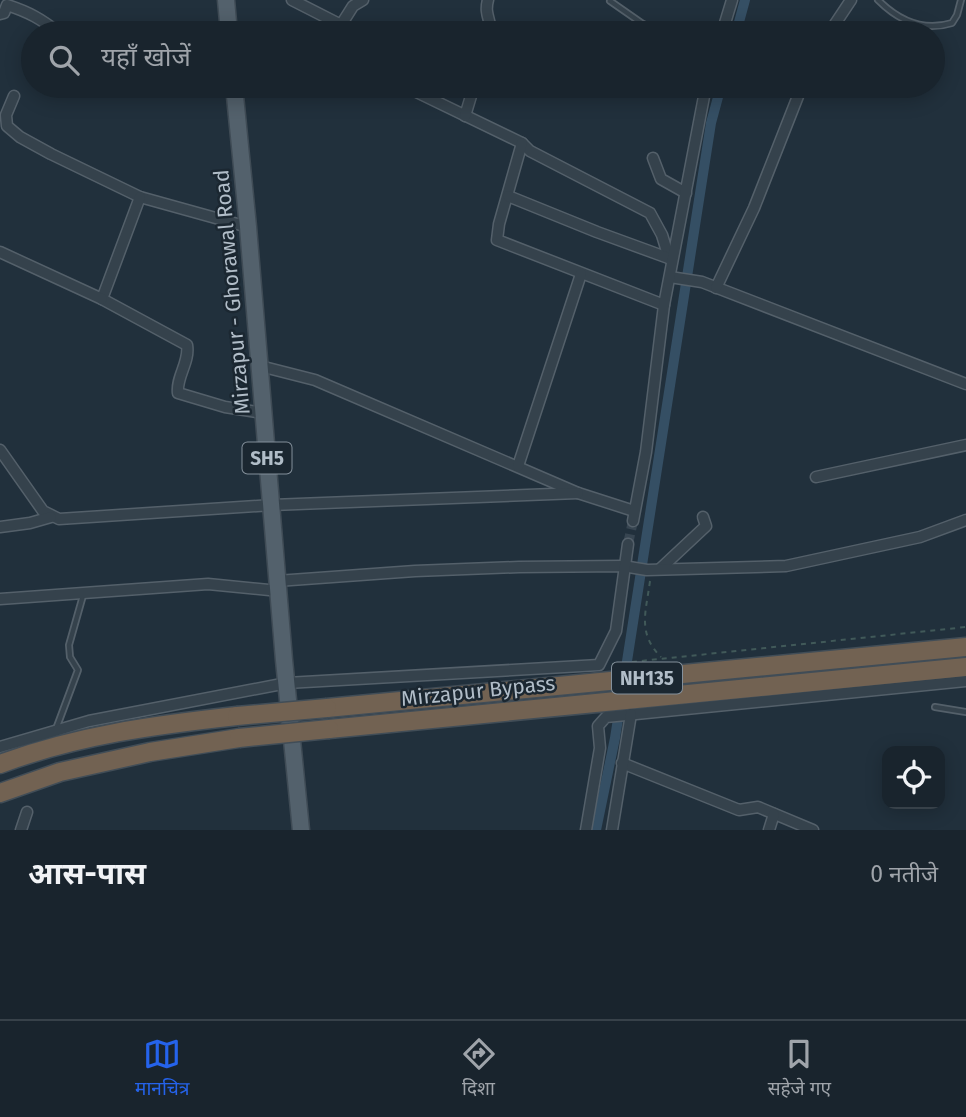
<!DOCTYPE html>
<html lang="hi">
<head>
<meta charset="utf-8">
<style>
  :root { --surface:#19242d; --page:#263039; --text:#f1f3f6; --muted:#9fa4aa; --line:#374149; --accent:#2563eb }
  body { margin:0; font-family:"Fira Sans","Noto Sans Devanagari",sans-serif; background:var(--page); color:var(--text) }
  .controls { position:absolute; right:21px; bottom:21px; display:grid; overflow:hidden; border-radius:14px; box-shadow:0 4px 18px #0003 }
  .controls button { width:63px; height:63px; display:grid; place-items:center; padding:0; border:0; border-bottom:2px solid var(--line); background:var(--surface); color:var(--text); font:35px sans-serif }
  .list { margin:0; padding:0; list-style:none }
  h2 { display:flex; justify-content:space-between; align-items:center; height:91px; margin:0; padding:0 28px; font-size:30px }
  h2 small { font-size:23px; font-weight:400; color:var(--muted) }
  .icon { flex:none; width:38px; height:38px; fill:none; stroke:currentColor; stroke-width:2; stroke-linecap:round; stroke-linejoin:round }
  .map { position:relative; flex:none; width:966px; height:830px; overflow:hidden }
  .search { position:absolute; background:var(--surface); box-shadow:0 4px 18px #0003; left:21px; right:21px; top:21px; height:77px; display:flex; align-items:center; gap:18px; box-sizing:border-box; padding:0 24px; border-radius:38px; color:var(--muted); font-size:26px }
  .sheet { height:189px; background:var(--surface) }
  nav { display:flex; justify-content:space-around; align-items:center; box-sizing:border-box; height:98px; border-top:2px solid var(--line); background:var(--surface); font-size:19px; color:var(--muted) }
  nav a { display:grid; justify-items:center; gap:4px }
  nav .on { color:var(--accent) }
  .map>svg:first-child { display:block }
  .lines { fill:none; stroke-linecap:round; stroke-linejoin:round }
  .canal { stroke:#354f64; stroke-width:10 }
  .street-tunnel { stroke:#374551; stroke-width:10; stroke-dasharray:10 5; stroke-linecap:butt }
  .lane-casing { stroke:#54606a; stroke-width:8 }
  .street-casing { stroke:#54606a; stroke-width:13 }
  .primary-casing { stroke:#3f4b55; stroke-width:19 }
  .highway-casing { stroke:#414d57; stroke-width:21 }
  .path { stroke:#415959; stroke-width:2; stroke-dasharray:5 5; stroke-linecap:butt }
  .lane { stroke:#35424c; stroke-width:4.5 }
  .street { stroke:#35424c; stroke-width:10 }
  .primary { stroke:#53616c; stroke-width:16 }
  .highway { stroke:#726252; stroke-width:18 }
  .highway-bridge-casing { stroke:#414d57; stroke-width:21; stroke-linecap:butt }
  .highway-bridge { stroke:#726252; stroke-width:18 }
  .labels { text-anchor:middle; stroke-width:5; stroke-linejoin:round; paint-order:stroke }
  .shield { fill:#1b2731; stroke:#84909b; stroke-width:2 }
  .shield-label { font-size:19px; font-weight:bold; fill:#b1bdc8 }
  .street-label { font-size:21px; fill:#b1bdc8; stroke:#1b2731 }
</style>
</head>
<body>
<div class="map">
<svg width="966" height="830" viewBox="0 0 966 830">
  <rect width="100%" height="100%" fill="#21303c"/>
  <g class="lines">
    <g class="canal">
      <path d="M 736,33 L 745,0"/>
      <path d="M 596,830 L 615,738 L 711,123 L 721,86"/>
    </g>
    <path class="street-tunnel" d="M 628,544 L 633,521"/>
    <g class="lane-casing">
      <g id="lane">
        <path d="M 878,0 C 898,20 923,32 952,23 L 957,15 L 961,0"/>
        <path d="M 610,1 L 643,24 L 663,33"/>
        <path d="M 935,707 L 966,712"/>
        <path d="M 56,729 L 78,670 L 70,657 L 69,645 L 84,592"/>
      </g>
    </g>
    <g class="street-casing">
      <g id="street">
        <path d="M 292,0 L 347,28 L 351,33"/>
        <path d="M 488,0 C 484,14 491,20 491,33"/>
        <path d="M 0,14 L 4,13 L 7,5 C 29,12 41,19 59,33"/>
        <path d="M 341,25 L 353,6 L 363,0"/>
        <path d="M 722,33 L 732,0"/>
        <path d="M 829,33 L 851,0"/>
        <path d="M 404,86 L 522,143 L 530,151 L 650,213 L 662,235 L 669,258"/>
        <path d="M 14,96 L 6,115 L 7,126 L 20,137 L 51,154 L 140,197 L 248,227"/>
        <path d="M 465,116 L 474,86"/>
        <path d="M 522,143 L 499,224 L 497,240 L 664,305"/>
        <path d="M 653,158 L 661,179 L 686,193"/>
        <path d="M 508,196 L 597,232 L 671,259"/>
        <path d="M 140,197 L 102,299 L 187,345 C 190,362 176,377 178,393 L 225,407 L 263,413"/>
        <path d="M 0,252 L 102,299"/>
        <path d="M 670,277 L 702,282 L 966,384"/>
        <path d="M 716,288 L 754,208 L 802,86"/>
        <path d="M 260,366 L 315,380 L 578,493 L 634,511"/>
        <path d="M 0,450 L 43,511 L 59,519 L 272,505 L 578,493"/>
        <path d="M 518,466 L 581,274"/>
        <path d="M 816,477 L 966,445"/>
        <path d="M 633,521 L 646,452 L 664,305 L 706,86"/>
        <path d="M 0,527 L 30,523 L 51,517"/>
        <path d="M 660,569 L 706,526 L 703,517"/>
        <path d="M 277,581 L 415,571 L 519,567 L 623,566 L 647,570 L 786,566 L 920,537 L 966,520"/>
        <path d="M 0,599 L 208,584 L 279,591"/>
        <path d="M 0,747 L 89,721 L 287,683 L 599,665 L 616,631 L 628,544"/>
        <path d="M 622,763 L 739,810 L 758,807 L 813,830"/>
        <path d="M 21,830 L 27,812"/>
        <path d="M 586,830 L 600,748 L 598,726 L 606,717 L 966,681"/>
        <path d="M 612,830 L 631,714"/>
        <path d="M 769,830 L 774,814"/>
      </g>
    </g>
    <g class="primary-casing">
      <g id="primary">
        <path d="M 226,0 L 229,33"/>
        <path d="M 234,86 L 248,227 L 284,660 L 301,830"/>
      </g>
    </g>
    <g class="highway-casing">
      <g id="highway">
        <path d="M 327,708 L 966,647"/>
        <path d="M 329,729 L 966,667"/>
        <path d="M 0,764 C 78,735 155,725 237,716"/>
        <path d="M 0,793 L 60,772 L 150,752 L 239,738"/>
      </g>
    </g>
    <g class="path">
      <path d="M 650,581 C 646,612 637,633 661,657"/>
      <path d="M 612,664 L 966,627"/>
    </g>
    <use href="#lane" class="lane"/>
    <use href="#street" class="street"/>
    <use href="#primary" class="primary"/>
    <use href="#highway" class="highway"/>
    <g class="highway-bridge-casing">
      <g id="highway-bridge">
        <path d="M 237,716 L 327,708"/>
        <path d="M 239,738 L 329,729"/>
      </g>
    </g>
    <use href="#highway-bridge" class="highway-bridge"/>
  </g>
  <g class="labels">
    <g class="shield">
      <rect x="242.5" y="442.5" width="49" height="31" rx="5"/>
      <rect x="612" y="662.5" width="70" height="31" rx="5"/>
    </g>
    <g class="shield-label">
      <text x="267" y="465">SH5</text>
      <text x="647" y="685">NH135</text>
    </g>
    <g class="street-label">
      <text transform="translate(232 292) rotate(-95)" y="7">Mirzapur - Ghorawal Road</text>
      <text transform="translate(478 691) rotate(-6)" y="7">Mirzapur Bypass</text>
    </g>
  </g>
</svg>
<div class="controls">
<button><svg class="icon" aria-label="locate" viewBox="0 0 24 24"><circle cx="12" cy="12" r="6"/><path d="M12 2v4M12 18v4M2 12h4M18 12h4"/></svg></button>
</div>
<div class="search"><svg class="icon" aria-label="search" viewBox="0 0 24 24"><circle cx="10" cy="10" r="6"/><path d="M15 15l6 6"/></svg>यहाँ खोजें</div>
</div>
<section class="sheet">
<h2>आस-पास<small>0 नतीजे</small></h2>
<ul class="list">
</ul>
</section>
<nav>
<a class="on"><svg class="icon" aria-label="map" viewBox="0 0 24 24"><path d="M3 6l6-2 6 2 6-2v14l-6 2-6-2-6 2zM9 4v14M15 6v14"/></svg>मानचित्र</a>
<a><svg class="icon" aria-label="directions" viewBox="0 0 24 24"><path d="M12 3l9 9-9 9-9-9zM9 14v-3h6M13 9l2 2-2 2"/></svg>दिशा</a>
<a><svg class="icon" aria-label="saved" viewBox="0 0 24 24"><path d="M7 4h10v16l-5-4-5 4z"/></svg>सहेजे गए</a>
</nav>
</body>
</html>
